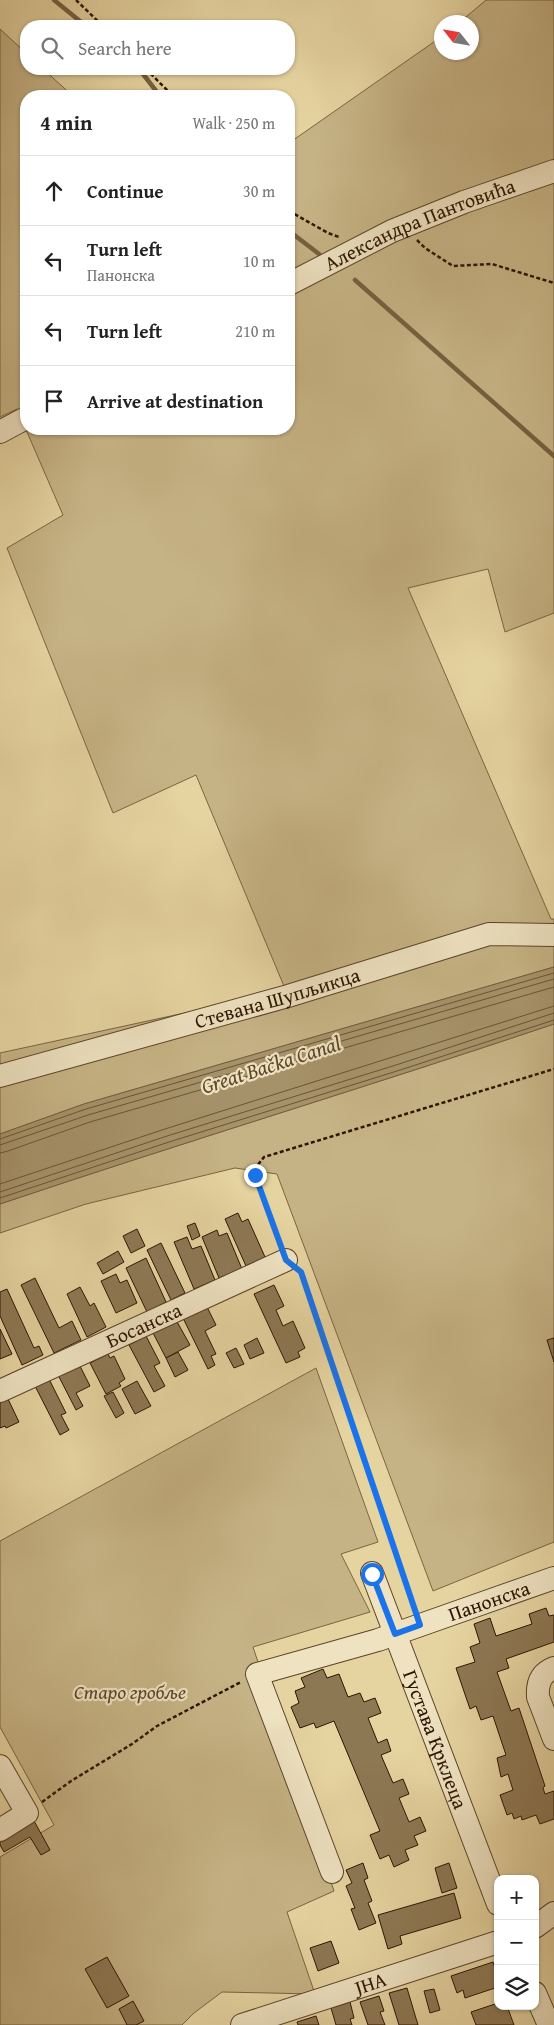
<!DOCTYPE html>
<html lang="en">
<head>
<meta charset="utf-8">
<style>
  :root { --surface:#fff; --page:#f2f2f2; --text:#222; --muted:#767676; --line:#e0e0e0 }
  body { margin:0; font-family:"Gentium Book Plus",serif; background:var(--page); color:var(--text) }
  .controls { position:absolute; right:15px; bottom:15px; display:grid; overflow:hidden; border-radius:10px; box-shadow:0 1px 4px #0004 }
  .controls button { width:45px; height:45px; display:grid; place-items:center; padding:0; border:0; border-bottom:1px solid var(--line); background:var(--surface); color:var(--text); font:25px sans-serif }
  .compass { position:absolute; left:434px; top:15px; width:45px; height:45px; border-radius:50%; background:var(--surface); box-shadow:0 1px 4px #0004; rotate:301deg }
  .stop { position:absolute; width:15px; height:15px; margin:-11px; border:4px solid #1a73e8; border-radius:50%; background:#fff }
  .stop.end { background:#1a73e8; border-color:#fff; box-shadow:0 1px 5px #0008 }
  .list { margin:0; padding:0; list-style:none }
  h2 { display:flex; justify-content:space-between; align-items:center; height:65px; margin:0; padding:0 20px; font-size:21px }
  h2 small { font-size:16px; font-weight:400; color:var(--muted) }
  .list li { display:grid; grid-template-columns:32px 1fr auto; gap:15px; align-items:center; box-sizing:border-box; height:70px; padding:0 20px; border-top:1px solid var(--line) }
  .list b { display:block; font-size:19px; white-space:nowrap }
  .list p { margin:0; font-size:16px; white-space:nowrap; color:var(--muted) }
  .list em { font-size:16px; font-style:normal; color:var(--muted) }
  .icon { flex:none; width:28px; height:28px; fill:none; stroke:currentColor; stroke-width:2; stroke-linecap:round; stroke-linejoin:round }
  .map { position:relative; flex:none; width:554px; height:2025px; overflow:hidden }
  .search { position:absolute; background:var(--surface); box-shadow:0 1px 4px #0004; left:20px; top:20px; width:275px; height:55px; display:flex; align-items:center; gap:12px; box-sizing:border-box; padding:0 18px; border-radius:20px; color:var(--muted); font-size:19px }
  .panel { position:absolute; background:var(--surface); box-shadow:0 1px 4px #0004; left:20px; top:90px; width:275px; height:345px; border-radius:20px }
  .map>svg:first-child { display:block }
  .green { fill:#c6b385; stroke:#7a6443 }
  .water { fill:#a6926a; stroke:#766040 }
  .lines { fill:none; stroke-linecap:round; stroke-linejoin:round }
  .shore { stroke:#6a5436; stroke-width:1 }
  .stream { stroke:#766040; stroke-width:4.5 }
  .building { fill:#8d7854; stroke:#2d1501 }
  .minor-casing { stroke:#5b4429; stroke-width:24 }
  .path { stroke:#2d1501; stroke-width:2.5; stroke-dasharray:4 2.5; stroke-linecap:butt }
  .minor { stroke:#eee2c1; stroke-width:22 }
  .route { stroke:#1a73e8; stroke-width:6 }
  .labels { text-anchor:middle; stroke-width:4.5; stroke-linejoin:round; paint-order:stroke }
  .street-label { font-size:20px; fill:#2d1501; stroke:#eee2c1 }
  .park-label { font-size:20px; font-style:italic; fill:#5b4429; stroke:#eee2c1 }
  .water-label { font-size:21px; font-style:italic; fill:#5d472b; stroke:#eee2c1 }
</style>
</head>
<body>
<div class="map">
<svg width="554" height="2025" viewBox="0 0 554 2025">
  <rect width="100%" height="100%" fill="#e5d3a0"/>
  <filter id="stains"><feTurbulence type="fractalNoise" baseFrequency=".004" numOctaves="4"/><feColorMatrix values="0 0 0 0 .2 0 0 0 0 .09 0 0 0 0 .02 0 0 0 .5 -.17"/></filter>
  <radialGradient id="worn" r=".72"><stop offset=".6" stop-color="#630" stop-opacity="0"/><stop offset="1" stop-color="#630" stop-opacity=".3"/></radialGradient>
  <g class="green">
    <path d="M 486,0 L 554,0 L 554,613 L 505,632 L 488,569 L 408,588 L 551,919 L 554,919 L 554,967 L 84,1104 L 0,1134 L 0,1053 L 286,991 L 196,775 L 113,813 L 7,548 L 63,515 L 17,409 L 0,417 L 0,29 L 26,53 L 26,69 L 43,69 L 73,96 L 26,96 L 26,429 L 289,429 L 289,143 L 441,37 L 442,52 L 472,52 L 472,22 L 460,22 Z"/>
    <path d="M 554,1024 L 554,1542 L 433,1591 L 277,1174 L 235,1168 L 86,1204 L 0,1233 L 0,1204 C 184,1142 370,1086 554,1024 Z"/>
    <path d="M 316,1368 L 378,1542 L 341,1554 L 370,1612 L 253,1647 L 334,1891 L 287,1912 L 315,1994 L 222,1992 L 194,2013 L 182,2025 L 0,2025 L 0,1857 L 54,1825 L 0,1727 L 0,1541 Z"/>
  </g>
  <path class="water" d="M 554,967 L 554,1024 C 370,1086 184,1142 0,1204 L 0,1134 L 84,1104 Z"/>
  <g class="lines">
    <g class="shore">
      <path d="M 0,1139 L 86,1109 L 554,973"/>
      <path d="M 0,1145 L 88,1115 L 554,979"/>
      <path d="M 0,1153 L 8,1151 L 90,1122 L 554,987"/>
      <path d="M 0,1184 L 165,1129 L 554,1006"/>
      <path d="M 0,1192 L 167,1136 L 396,1065 L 554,1013"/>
      <path d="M 0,1198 L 169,1142 L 397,1071 L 554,1020"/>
    </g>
    <g class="stream">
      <path d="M 54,0 L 86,26"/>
      <path d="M 137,69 L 143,74 L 160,96"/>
      <path d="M 289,231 L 319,254"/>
      <path d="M 355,280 L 554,456"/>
    </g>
  </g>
  <g class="building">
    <path d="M 238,1213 L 242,1222 L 248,1219 L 265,1257 L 246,1266 L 225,1219 Z"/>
    <path d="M 195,1223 L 200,1236 L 192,1240 L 187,1226 Z"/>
    <path d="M 137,1229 L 145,1246 L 131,1253 L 123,1236 Z"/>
    <path d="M 217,1230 L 219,1236 L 227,1233 L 242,1269 L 219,1278 L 202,1237 Z"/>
    <path d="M 187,1237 L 192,1249 L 201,1246 L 215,1280 L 194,1289 L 174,1242 Z"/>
    <path d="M 161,1243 L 185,1293 L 171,1300 L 147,1250 Z"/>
    <path d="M 118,1251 L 124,1262 L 103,1274 L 97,1263 Z"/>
    <path d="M 146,1258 L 166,1302 L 147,1312 L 126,1268 Z"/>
    <path d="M 116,1274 L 120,1283 L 127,1280 L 137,1303 L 116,1313 L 101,1281 Z"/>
    <path d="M 35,1278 L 59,1328 L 72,1321 L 81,1340 L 54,1353 L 21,1285 Z"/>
    <path d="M 274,1285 L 284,1306 L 276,1310 L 283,1326 L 293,1321 L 305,1348 L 298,1352 L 300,1357 L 286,1363 L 254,1294 Z"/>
    <path d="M 80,1287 L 90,1306 L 94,1303 L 106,1327 L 87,1337 L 67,1294 Z"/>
    <path d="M 7,1289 L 34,1348 L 39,1346 L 43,1355 L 22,1365 L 0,1316 L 0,1292 Z"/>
    <path d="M 206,1305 L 216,1325 L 205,1331 L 216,1354 L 211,1356 L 215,1365 L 208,1369 L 182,1316 Z"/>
    <path d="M 176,1320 L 190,1345 L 166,1358 L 153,1333 Z"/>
    <path d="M 0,1329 L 12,1354 L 0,1359 Z"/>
    <path d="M 146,1336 L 160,1363 L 154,1366 L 165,1386 L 154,1392 L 129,1345 Z"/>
    <path d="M 257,1338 L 264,1353 L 250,1359 L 244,1345 Z"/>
    <path d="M 554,1338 L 554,1362 L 547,1340 Z"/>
    <path d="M 236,1348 L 244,1364 L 234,1368 L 226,1353 Z"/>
    <path d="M 178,1352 L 188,1370 L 175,1377 L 166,1358 Z"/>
    <path d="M 108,1354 L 110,1358 L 114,1356 L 125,1379 L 119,1383 L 121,1386 L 106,1394 L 90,1363 Z"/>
    <path d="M 78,1362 L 90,1386 L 76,1393 L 83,1406 L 76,1410 L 57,1373 Z"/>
    <path d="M 49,1379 L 66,1413 L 61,1415 L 69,1430 L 60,1435 L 35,1386 Z"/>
    <path d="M 137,1381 L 151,1406 L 135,1414 L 122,1389 Z"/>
    <path d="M 113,1392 L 124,1413 L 116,1418 L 104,1396 Z"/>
    <path d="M 8,1399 L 19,1422 L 6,1428 L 5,1426 L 0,1428 L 0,1402 Z"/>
    <path d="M 546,1608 L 549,1616 L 554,1615 L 554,1642 L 506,1659 L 509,1668 L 497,1672 L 511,1711 L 519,1708 L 545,1786 L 543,1788 L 545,1794 L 554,1791 L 554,1819 L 540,1824 L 536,1815 L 522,1820 L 521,1816 L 514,1819 L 512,1813 L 507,1815 L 500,1795 L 513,1790 L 508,1774 L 501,1777 L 497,1758 L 506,1755 L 493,1716 L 481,1720 L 476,1706 L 470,1709 L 456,1668 L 475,1662 L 470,1647 L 480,1643 L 474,1624 L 490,1618 L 496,1636 L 532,1624 L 529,1614 Z"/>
    <path d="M 323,1669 L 327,1678 L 339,1674 L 348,1697 L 360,1693 L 364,1702 L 375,1698 L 381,1713 L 368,1718 L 378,1743 L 387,1739 L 391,1751 L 381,1755 L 393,1783 L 403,1779 L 409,1794 L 399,1798 L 409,1822 L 420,1817 L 426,1831 L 414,1836 L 418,1845 L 405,1850 L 409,1860 L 394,1867 L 389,1855 L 380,1859 L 370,1835 L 380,1831 L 334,1721 L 316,1728 L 314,1723 L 300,1728 L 291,1707 L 299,1703 L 295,1691 L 305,1687 L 301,1678 Z"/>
    <path d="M 33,1819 L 50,1850 L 41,1855 L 30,1837 L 4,1852 L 0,1845 L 0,1837 Z"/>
    <path d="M 363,1863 L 368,1878 L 364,1880 L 372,1901 L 368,1903 L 376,1923 L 359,1930 L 351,1909 L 355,1908 L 346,1886 L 352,1883 L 346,1870 Z"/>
    <path d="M 449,1863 L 457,1888 L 442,1893 L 435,1868 Z"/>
    <path d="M 454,1893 L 461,1918 L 400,1936 L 402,1944 L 388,1949 L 378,1915 Z"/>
    <path d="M 331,1941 L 339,1963 L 318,1971 L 310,1948 Z"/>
    <path d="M 107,1957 L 129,1996 L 107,2008 L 85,1969 Z"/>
    <path d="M 493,1962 L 498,1977 L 498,1987 L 465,1998 L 463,1990 L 457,1993 L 451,1976 Z"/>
    <path d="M 407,1988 L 418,2025 L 399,2025 L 389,1993 Z"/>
    <path d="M 434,1989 L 440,2010 L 430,2013 L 424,1991 Z"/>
    <path d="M 379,1996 L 384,2011 L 380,2012 L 385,2025 L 368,2025 L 360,2002 Z"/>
    <path d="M 133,2001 L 144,2021 L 136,2025 L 127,2025 L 119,2009 Z"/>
    <path d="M 350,2002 L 354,2018 L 350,2019 L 352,2025 L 336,2025 L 331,2008 Z"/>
    <path d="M 498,2003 L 498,2006 L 507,2006 L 514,2025 L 476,2025 L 471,2012 Z"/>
    <path d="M 316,2016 L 319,2025 L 298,2025 L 297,2022 Z"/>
  </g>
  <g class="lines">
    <g class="minor-casing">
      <g id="minor">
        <path id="s1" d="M 289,284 L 392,231 L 464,202 L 554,171"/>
        <path d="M 0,432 L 26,418"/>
        <path id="s2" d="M 0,1076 L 288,996 L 489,934 L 554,935"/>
        <path id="s3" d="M 0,1391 L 286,1260"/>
        <path id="s4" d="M 372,1573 L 498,1904"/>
        <path d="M 554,1668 C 541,1673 537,1683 538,1697 L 554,1739"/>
        <path d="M 0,1766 L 27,1813 L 0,1830"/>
        <path id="s5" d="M 332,1872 L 257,1674 L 378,1640 L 554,1578"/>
        <path d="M 535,1927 L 554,1913"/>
        <path d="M 535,1993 L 549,2025"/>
        <path id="s6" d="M 242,2025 L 498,1942"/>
      </g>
    </g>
    <g class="path">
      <path d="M 76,0 L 103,26"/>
      <path d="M 146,69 L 173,96"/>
      <path d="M 289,211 L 328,233 L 339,237"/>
      <path d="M 417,240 L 425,248 L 453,266 L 492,264 L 554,283"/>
      <path d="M 280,1244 L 255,1175 L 257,1166 L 264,1157 L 554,1069"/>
      <path d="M 300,1271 L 415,1609"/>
      <path d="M 42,1802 L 71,1781 L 132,1744 L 157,1726 L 241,1682"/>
    </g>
    <use href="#minor" class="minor"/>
  </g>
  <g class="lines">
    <path class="route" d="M 255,1175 L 286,1260 L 301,1272 L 420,1625 L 395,1634 L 372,1574"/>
  </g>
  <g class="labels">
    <g class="street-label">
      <text dy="7" stroke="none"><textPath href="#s1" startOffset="144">Александра Пантовића</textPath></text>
      <text dy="7" stroke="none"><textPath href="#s2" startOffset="288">Стевана Шупљикца</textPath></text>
      <text dy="7" stroke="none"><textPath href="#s3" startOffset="158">Босанска</textPath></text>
      <text dy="7" stroke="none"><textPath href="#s5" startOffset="455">Панонска</textPath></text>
      <text dy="7" stroke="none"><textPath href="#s4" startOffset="178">Густава Крклеца</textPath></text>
      <text dy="7" stroke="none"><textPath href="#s6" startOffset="135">ЈНА</textPath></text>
    </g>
    <g class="park-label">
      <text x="130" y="1699">Старо гробље</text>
    </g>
    <g class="water-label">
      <text transform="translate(271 1065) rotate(-18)" y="7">Great Bačka Canal</text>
    </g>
  </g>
  <rect width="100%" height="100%" filter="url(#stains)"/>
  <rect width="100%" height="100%" fill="url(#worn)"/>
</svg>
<div class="controls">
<button>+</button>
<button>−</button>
<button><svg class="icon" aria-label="layers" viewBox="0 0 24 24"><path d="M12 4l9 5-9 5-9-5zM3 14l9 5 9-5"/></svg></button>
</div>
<svg class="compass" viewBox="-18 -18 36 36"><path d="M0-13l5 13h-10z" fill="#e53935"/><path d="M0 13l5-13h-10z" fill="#767676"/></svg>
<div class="stop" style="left:372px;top:1574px"></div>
<div class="stop end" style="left:255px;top:1175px"></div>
<div class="search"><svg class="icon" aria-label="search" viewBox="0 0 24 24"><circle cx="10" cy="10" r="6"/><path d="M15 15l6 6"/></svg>Search here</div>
<section class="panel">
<h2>4 min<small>Walk · 250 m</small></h2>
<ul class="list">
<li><svg class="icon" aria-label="ahead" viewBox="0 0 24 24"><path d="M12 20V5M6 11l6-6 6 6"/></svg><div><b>Continue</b></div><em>30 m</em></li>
<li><svg class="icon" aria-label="left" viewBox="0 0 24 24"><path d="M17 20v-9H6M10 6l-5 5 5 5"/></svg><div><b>Turn left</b><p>Панонска</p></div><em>10 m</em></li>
<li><svg class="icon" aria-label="left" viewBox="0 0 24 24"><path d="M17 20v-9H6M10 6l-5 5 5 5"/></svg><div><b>Turn left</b></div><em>210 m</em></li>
<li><svg class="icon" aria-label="arrive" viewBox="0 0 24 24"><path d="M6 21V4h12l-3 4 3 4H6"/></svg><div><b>Arrive at destination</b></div></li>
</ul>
</section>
</div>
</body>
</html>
